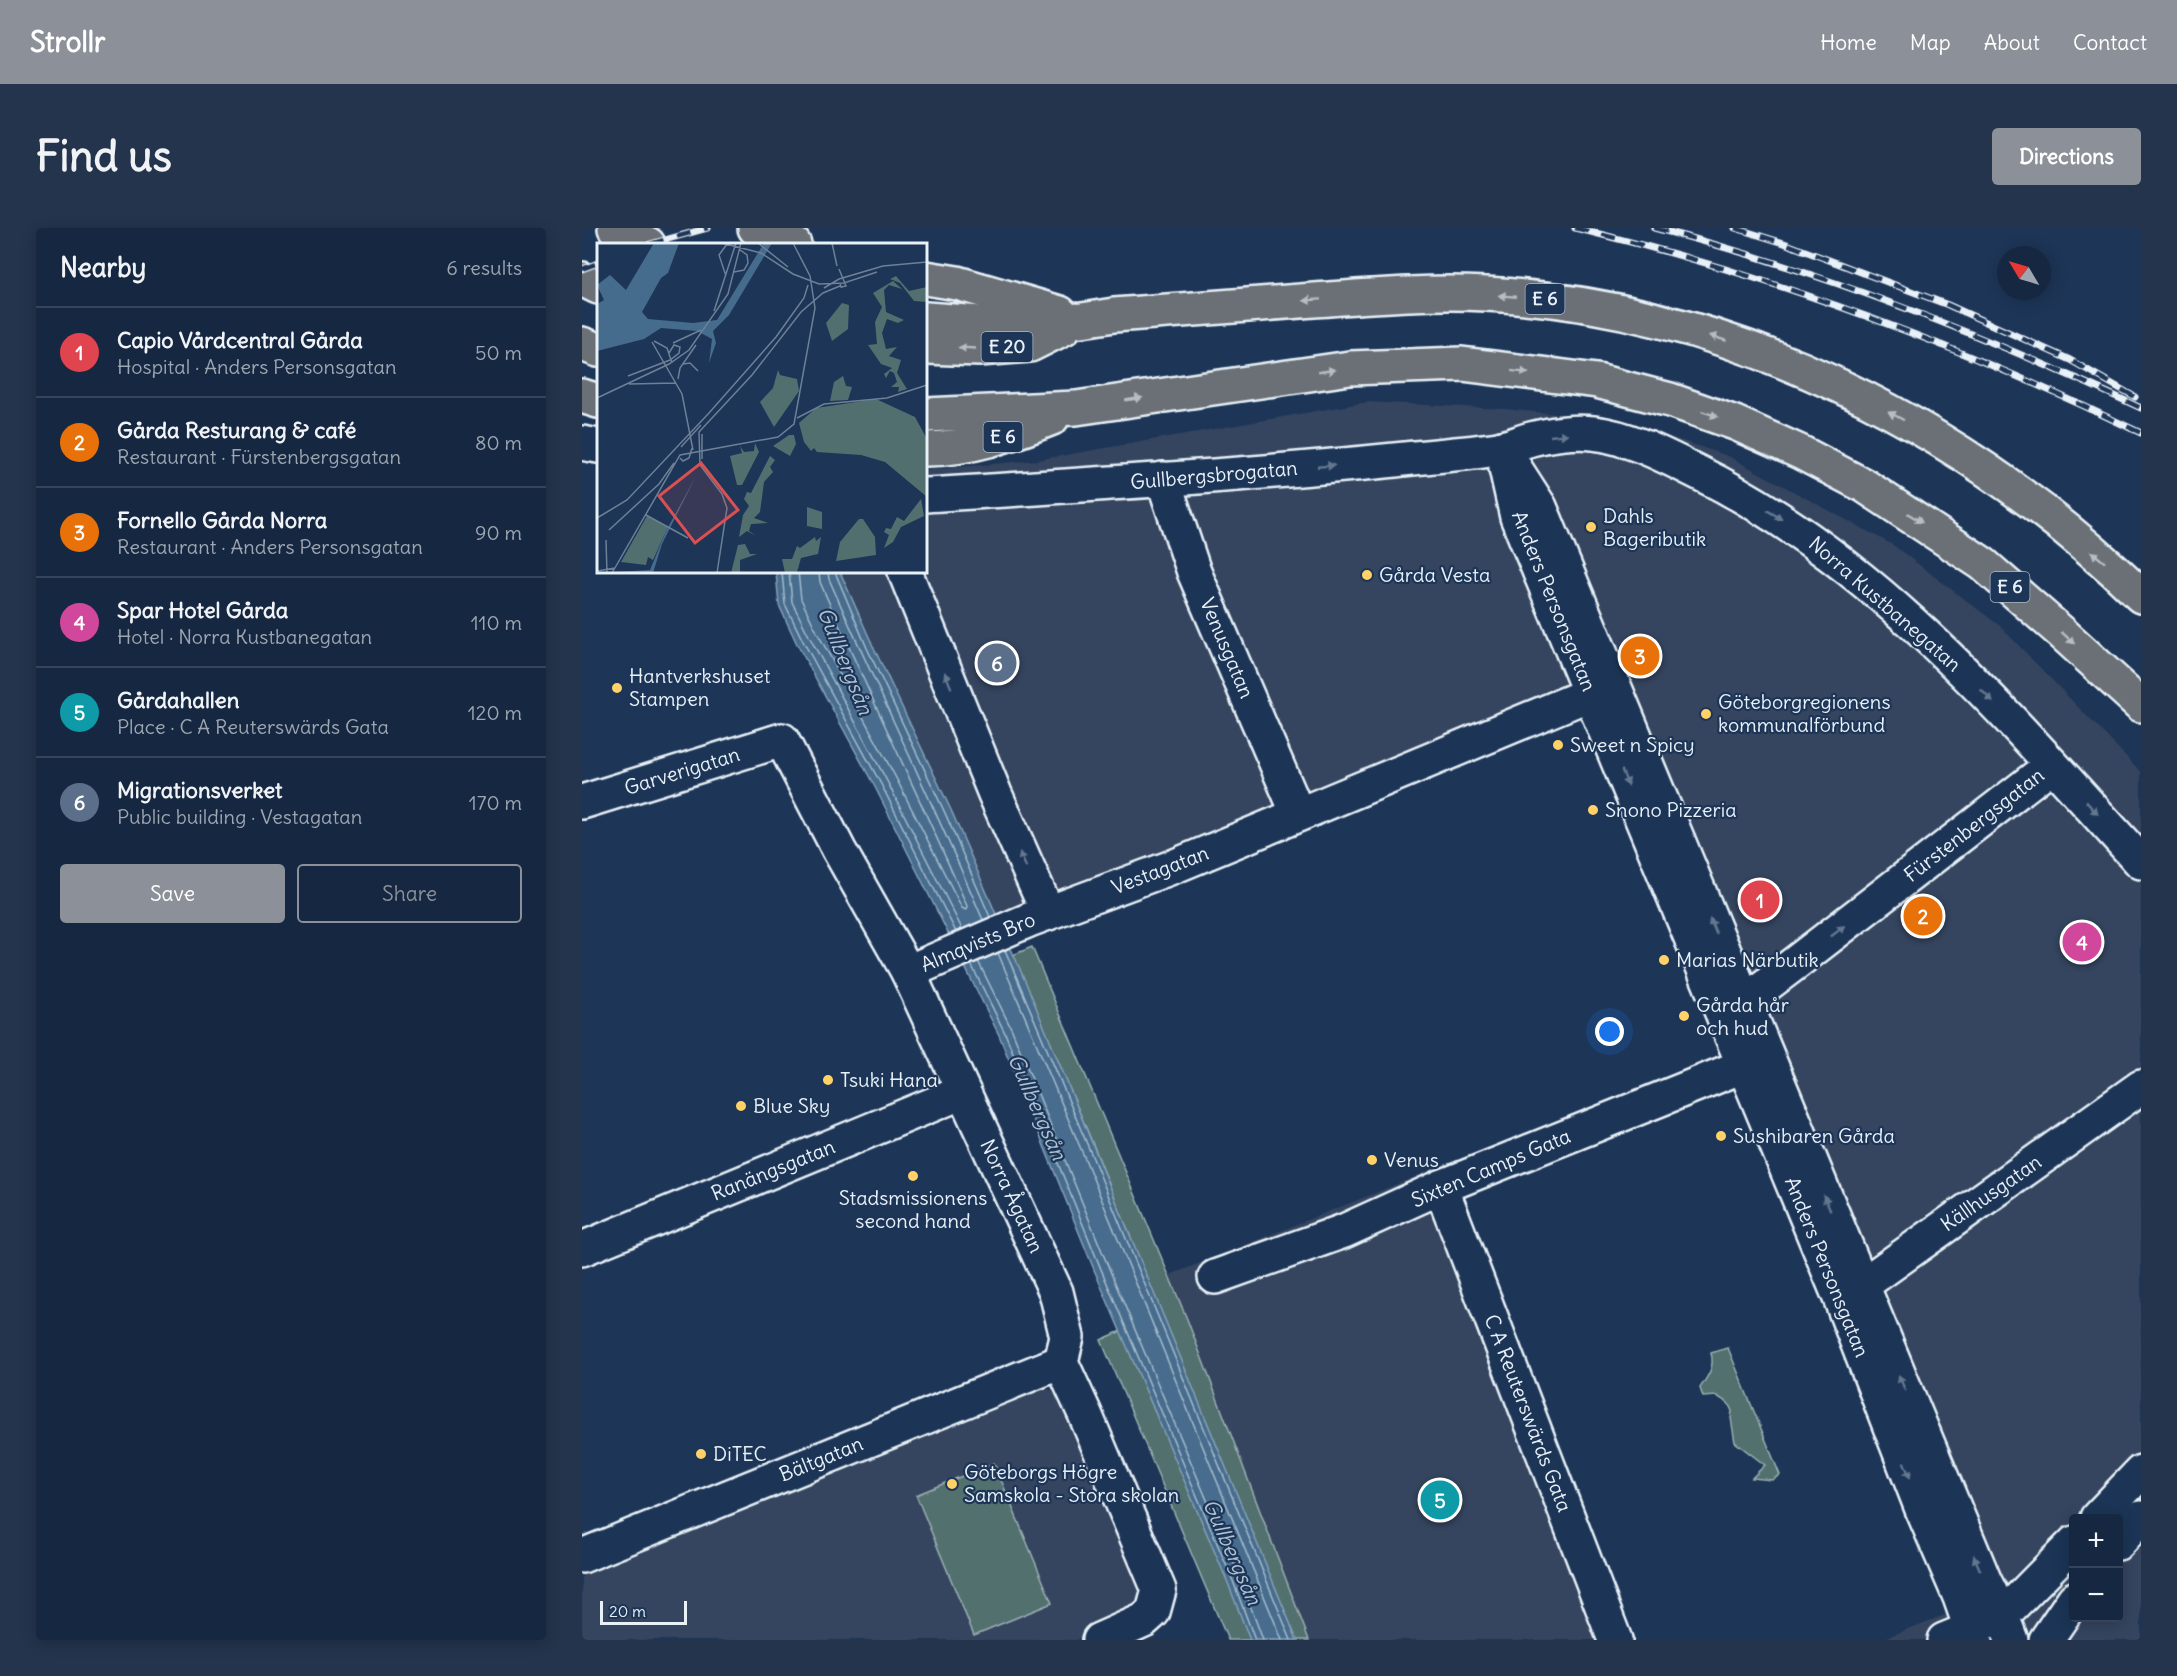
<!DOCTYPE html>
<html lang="en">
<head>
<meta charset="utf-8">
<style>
  :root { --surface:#162841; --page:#23344c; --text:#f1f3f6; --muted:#9ea6b1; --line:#35445a; --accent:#8c9099 }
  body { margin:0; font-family:Delius,sans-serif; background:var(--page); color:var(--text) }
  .controls { position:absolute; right:18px; bottom:18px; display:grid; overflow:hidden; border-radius:6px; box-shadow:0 3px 15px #0003 }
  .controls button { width:54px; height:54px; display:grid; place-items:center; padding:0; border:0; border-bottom:2px solid var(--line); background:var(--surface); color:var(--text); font:30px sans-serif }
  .compass { position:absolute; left:1415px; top:18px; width:54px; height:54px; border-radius:50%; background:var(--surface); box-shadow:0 3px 15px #0003; rotate:308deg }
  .scale { position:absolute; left:18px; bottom:15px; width:87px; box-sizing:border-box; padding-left:6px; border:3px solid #e8f1f8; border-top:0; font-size:16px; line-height:21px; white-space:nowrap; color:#e8f1f8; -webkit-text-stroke:4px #1d3557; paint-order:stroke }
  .you { position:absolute; left:1028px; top:804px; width:21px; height:21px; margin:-15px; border:4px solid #fff; border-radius:50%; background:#1a73e8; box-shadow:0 0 0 9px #1a73e833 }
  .badge { display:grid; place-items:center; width:39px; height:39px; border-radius:50%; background:var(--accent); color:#fff; font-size:20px; font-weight:700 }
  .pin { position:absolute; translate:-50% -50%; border:3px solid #fff; box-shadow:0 2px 6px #0006 }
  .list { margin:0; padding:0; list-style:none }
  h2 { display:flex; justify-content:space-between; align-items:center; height:78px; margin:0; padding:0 24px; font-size:26px }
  h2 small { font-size:20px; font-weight:400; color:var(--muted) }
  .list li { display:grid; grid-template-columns:39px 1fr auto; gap:18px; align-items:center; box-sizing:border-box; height:90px; padding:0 24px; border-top:2px solid var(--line) }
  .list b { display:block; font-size:22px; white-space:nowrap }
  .list p { margin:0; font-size:20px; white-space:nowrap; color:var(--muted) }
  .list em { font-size:20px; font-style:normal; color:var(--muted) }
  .actions { display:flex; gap:12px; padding:18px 24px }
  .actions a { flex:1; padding:14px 0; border:2px solid var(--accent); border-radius:6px; text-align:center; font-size:21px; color:var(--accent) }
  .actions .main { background:var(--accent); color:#fff }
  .map { position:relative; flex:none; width:1559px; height:1412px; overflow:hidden; border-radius:6px }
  header { display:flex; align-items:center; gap:36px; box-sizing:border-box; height:84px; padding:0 30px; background:var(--accent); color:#fff }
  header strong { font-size:28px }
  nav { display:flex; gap:33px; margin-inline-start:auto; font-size:21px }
  .intro { display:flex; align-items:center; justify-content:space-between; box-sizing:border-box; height:144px; padding:0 36px }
  h1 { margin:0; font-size:42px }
  .button { padding:15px 27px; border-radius:6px; background:var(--accent); color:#fff; font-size:21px; font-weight:700 }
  main { display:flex; gap:36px; padding:0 36px }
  aside { flex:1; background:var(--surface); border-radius:6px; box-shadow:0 3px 15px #0003 }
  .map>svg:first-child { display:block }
  .built { fill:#34445f; fill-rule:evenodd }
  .green { fill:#516f6e; stroke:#9cb0b3; stroke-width:1.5 }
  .water { fill:#466c8d; stroke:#87a1b8; stroke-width:1.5 }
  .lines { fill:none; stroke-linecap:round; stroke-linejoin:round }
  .shore { stroke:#a7bccd; stroke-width:1.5 }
  .minor-casing { stroke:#e8f1f8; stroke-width:38 }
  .highway-casing { stroke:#e8f1f8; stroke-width:38 }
  .minor { stroke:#1d3557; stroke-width:33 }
  .highway { stroke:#6a7074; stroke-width:33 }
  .rail-casing { stroke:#e8f1f8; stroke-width:7 }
  .rail { stroke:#1d3557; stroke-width:4.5; stroke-dasharray:14; stroke-linecap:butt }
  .oneway { fill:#b6bdc3 }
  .oneway2 { fill:#64778f }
  .poi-dot { fill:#ffd166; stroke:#1d3557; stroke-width:2 }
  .labels { text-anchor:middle; stroke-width:4.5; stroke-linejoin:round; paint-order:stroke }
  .shield { fill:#1d3557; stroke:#abb9c8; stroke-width:1.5 }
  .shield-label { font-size:18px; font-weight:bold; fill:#e8f1f8 }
  .street-label { font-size:20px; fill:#e8f1f8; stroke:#1d3557 }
  .poi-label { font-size:20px; fill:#e8f1f8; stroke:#1d3557; text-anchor:start }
  .water-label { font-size:21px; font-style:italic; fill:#afc2d3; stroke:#1d3557 }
  .inset-road { fill:none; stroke:#6e8097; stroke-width:1.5 }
  .view { fill:#da5052; fill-opacity:0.15; stroke:#da5052; stroke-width:3 }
  .inset-edge { fill:none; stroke:#e8f1f8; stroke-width:3 }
</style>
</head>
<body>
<header>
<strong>Strollr</strong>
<nav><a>Home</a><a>Map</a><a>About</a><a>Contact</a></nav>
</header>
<div class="intro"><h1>Find us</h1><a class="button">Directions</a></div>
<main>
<aside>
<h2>Nearby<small>6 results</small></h2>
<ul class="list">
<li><span class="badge" style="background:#e0444e">1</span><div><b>Capio Vårdcentral Gårda</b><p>Hospital · Anders Personsgatan</p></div><em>50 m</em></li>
<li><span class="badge" style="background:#e8710a">2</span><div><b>Gårda Resturang &amp; café</b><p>Restaurant · Fürstenbergsgatan</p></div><em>80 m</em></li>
<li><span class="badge" style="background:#e8710a">3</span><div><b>Fornello Gårda Norra</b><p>Restaurant · Anders Personsgatan</p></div><em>90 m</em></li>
<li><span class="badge" style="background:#d1479c">4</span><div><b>Spar Hotel Gårda</b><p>Hotel · Norra Kustbanegatan</p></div><em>110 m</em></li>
<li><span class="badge" style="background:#0f9aa8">5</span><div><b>Gårdahallen</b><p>Place · C A Reuterswärds Gata</p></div><em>120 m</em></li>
<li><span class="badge" style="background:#5c6f8a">6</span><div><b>Migrationsverket</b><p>Public building · Vestagatan</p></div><em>170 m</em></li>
</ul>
<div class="actions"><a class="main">Save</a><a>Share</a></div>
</aside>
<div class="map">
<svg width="1559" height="1412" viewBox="0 0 1559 1412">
  <rect width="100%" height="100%" fill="#1d3557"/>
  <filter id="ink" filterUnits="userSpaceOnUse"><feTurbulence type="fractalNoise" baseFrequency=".0167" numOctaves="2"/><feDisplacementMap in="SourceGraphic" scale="12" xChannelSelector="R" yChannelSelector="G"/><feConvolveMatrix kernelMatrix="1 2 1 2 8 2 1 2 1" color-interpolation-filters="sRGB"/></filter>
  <g filter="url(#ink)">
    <g class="built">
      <path d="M 785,174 L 923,181 L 1038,192 L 1146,228 L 1311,317 L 1418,398 L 1559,544 L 1559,1412 L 1298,1412 L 1393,1375 L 1021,469 L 425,712 L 369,582 L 291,418 L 258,344 L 344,344 L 344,242 L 455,232 ZM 1492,1290 L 1536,1290 L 1536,1390 L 1492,1390 Z"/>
      <path d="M 838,947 L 1025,1412 L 715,1412 L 568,1055 Z"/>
      <path d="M 464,1160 L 483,1169 L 564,1362 L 551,1388 L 494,1412 L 0,1412 L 0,1342 Z"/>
    </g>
    <g class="green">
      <path d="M 450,719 L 605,1091 L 727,1412 L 646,1412 L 519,1112 L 579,1085 L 513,921 L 431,727 Z"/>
      <path d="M 1146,1120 L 1198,1247 L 1190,1252 L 1170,1250 L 1183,1237 L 1153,1214 L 1149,1190 L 1150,1183 L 1146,1175 L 1135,1168 L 1121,1169 L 1118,1160 C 1126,1148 1133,1139 1129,1125 Z"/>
      <path d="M 412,1235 L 470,1375 L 392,1407 L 334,1267 Z"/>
    </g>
    <path class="water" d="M 194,344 L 258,344 L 291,418 L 369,582 L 447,762 L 715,1412 L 668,1412 L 646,1355 L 513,1044 L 417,807 L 294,561 L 215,416 L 197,377 Z"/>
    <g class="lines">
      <g class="shore">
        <path d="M 200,344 L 203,376 L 221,413 L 300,558 L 374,704"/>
        <path d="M 207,344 L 210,374 L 228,410 L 306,555 L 380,701"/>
        <path d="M 216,344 L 219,371 L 236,406 L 314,550 L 380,680 L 384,682 L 385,678 C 338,569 285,463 238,354 L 237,344"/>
        <path d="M 246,344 L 247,351 C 297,465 352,577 401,692"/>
        <path d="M 253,344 L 285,420 L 363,585 L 408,689"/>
        <path d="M 423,722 L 508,923 L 709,1412"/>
        <path d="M 416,725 L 501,926 L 700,1412"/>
        <path d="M 396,733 L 430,802 L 526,1038 L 658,1350 L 681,1412"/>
        <path d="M 389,736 L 423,805 L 519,1041 L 651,1353 L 673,1412"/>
      </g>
      <g class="minor-casing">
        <g id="minor">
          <path d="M 0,215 L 16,218"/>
          <path d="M 920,220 L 958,279 L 1403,1354 L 1420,1388 L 1429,1412"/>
          <path d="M 924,240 L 935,289 L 1258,1070 L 1340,1281 L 1378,1369 L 1393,1412"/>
          <path d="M 581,251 L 612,344 L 716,586"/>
          <path d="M 344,267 C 500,257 657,248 813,232 C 847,228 882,226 916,221 C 927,219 938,214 949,211 C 967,206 992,203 1011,205 C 1047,209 1083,228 1115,244 C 1294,331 1426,489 1559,634"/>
          <path d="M 323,344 L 413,566 L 466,685"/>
          <path d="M 0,574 L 200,512 L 257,622 L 326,744 L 474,1064 L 485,1109 L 479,1134 L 503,1186 L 577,1362 L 571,1384 L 562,1392 L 517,1412"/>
          <path d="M 326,744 L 447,692 L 593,638 L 1029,457"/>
          <path d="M 1144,783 L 1162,774 L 1212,736 L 1470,537"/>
          <path d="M 859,959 L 1033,1412"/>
          <path d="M 0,1021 L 381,864"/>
          <path d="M 633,1049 L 762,1003 L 859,959 L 1183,829"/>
          <path d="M 1262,1067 L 1279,1058 L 1559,859"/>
          <path d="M 1515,1290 L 1559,1244"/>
          <path d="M 1536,1315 L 1559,1290"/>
          <path d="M 0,1328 L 479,1134"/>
          <path d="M 1362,1412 L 1420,1388 L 1492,1315"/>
          <path d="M 1464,1412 L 1492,1371"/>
        </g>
      </g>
      <g class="highway-casing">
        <g id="highway">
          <path d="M 33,0 L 66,16"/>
          <path d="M 173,0 L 212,16"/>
          <path d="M 344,50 L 375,55 L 478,85"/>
          <path d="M 0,51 L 16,59"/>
          <path d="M 344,91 L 412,96 L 500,92 L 532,87 C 598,82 665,77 732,72 C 789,68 847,63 904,66 C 1149,79 1384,198 1559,368"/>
          <path d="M 0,116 L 16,122"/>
          <path d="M 344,119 L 397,121 L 448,117 L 482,100"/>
          <path d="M 0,168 L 16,173"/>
          <path d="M 344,187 L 494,180 L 768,140 L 880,136 L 1015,153 L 1088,172 L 1153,195 L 1218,224 L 1283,258 L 1401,336 L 1479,404 L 1559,477"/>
          <path d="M 344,221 C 388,221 430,206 470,190"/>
        </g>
      </g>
      <use href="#minor" class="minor"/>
      <use href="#highway" class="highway"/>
      <g class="rail-casing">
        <g id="rail">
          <path d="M 993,0 C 1189,47 1377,117 1559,205"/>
          <path d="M 1072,0 C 1240,43 1402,107 1559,180"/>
          <path d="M 1153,0 L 1202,15 L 1366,77 L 1488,132 L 1553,169"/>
          <path d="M 68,16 L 126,0"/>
          <path d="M 0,41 L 16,35"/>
        </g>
      </g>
      <use href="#rail" class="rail"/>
    </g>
    <defs><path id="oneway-solid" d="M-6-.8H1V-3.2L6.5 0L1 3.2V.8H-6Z" transform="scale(1.5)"/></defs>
    <g class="oneway">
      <use href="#oneway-solid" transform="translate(925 68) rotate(-175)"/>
      <use href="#oneway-solid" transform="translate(730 72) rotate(176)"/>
      <use href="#oneway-solid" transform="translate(1136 110) rotate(-162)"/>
      <use href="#oneway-solid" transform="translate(385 120) rotate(-177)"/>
      <use href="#oneway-solid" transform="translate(745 143) rotate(-8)"/>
      <use href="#oneway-solid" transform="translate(938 144) rotate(7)"/>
      <use href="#oneway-solid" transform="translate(552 171) rotate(-9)"/>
      <use href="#oneway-solid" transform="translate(1128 186) rotate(19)"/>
      <use href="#oneway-solid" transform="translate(1314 188) rotate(-152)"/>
      <use href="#oneway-solid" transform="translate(1333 290) rotate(32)"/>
      <use href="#oneway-solid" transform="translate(1516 329) rotate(-141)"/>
      <use href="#oneway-solid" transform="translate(1486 410) rotate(42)"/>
    </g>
    <g class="oneway2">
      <use href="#oneway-solid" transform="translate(977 207) rotate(-6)"/>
      <use href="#oneway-solid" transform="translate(744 238) rotate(-5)"/>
      <use href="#oneway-solid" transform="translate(1193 287) rotate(31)"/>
      <use href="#oneway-solid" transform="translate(366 452) rotate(-112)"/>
      <use href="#oneway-solid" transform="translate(1405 468) rotate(46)"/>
      <use href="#oneway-solid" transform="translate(1043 550) rotate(68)"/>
      <use href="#oneway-solid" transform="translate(1510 580) rotate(47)"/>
      <use href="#oneway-solid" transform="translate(441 632) rotate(-113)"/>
      <use href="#oneway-solid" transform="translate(1131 698) rotate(-112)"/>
      <use href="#oneway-solid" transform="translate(1256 703) rotate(-38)"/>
      <use href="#oneway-solid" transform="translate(1245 975) rotate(-113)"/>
      <use href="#oneway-solid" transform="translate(1320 1155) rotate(-113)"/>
      <use href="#oneway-solid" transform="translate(1325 1242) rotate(69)"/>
      <use href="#oneway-solid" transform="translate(1395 1335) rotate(-113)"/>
    </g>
  </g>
  <g class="poi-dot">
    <circle cx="1009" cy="299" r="6"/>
    <circle cx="785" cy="347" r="6"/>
    <circle cx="35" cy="460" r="6"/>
    <circle cx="1124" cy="486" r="6"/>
    <circle cx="976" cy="517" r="6"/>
    <circle cx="1011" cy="582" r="6"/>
    <circle cx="1082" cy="732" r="6"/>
    <circle cx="1102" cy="788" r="6"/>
    <circle cx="246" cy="852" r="6"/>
    <circle cx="159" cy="878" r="6"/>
    <circle cx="1139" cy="908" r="6"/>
    <circle cx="790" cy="932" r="6"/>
    <circle cx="331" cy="948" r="6"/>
    <circle cx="119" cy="1226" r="6"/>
    <circle cx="370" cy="1256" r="6"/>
  </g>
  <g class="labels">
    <g class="shield">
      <rect x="943.5" y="56" width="39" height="30" rx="4.5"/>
      <rect x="399.5" y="104" width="51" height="30" rx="4.5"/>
      <rect x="401.5" y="194" width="39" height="30" rx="4.5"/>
      <rect x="1408.5" y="344" width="39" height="30" rx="4.5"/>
    </g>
    <g class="shield-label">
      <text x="963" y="77">E 6</text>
      <text x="425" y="125">E 20</text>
      <text x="421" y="215">E 6</text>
      <text x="1428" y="365">E 6</text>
    </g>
    <g class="street-label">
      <text transform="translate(632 247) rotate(-5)" y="7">Gullbergsbrogatan</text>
      <text transform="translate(972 373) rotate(68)" y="7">Anders Personsgatan</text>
      <text transform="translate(1303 376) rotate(41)" y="7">Norra Kustbanegatan</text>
      <text transform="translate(645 420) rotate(67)" y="7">Venusgatan</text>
      <text transform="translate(100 543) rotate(-17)" y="7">Garverigatan</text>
      <text transform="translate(1392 597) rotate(-38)" y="7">Fürstenbergsgatan</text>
      <text transform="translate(578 642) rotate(-21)" y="7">Vestagatan</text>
      <text transform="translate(396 714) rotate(-23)" y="7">Almqvists Bro</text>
      <text transform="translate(909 940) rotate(-23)" y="7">Sixten Camps Gata</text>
      <text transform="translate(191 942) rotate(-22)" y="7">Ranängsgatan</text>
      <text transform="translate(1409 965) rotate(-35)" y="7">Källhusgatan</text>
      <text transform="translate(430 968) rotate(65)" y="7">Norra Ågatan</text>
      <text transform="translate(1245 1039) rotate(68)" y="7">Anders Personsgatan</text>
      <text transform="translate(946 1185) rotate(69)" y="7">C A Reuterswärds Gata</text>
      <text transform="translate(239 1231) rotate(-22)" y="7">Bältgatan</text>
    </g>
    <g class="poi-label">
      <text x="1021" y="295">Dahls<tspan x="1021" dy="23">Bageributik</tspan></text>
      <text x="797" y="354">Gårda Vesta</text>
      <text x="47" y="455">Hantverkshuset<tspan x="47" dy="23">Stampen</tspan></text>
      <text x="1136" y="481">Göteborgregionens<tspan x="1136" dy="23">kommunalförbund</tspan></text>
      <text x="988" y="524">Sweet n Spicy</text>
      <text x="1023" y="589">Snono Pizzeria</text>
      <text x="1094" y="739">Marias Närbutik</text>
      <text x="1114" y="784">Gårda hår<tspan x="1114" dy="23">och hud</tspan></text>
      <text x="258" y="859">Tsuki Hana</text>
      <text x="171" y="885">Blue Sky</text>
      <text x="1151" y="915">Sushibaren Gårda</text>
      <text x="802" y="939">Venus</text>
      <text x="331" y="977" text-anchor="middle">Stadsmissionens<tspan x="331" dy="23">second hand</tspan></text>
      <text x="131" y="1233">DiTEC</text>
      <text x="382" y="1251">Göteborgs Högre<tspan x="382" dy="23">Samskola - Stora skolan</tspan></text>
    </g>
    <g class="water-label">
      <text transform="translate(263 433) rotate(68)" y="7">Gullbergsån</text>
      <text transform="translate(455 879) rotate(66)" y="7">Gullbergsån</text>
      <text transform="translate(650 1324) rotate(66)" y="7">Gullbergsån</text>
    </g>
  </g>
  <g transform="translate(15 15)">
    <rect width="330" height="330" fill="#1d3557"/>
    <path d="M 299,33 L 312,48 L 330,44 L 330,59 L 317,58 L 303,40 L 293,36 ZM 296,38 L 305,46 L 292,42 L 287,47 L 289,69 L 307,77 L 301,80 L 290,76 L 285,90 L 289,106 L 300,104 L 292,113 L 304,117 L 300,130 L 310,146 L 301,149 L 302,144 L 294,144 L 300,139 L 297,130 L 293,128 L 289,135 L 287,131 L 295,125 L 284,121 L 271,102 L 280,101 L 278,79 L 285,64 L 276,50 ZM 245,60 L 252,62 L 251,86 L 235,98 L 229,80 ZM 181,127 L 183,132 L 200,136 L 202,148 L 177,184 L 163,159 L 176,145 ZM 246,133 L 249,143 L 255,144 L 251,157 L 233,158 L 237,139 ZM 279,156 L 318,174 L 330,196 L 330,254 L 288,219 L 264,212 L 220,209 L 217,205 L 214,208 L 207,199 L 202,180 L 219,165 ZM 192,192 L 197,192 L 199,201 L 193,213 L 176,203 ZM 158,200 L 162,209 L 145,242 L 140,242 L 133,213 L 145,210 L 143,203 L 147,209 L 157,208 ZM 173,213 L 178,217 L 173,224 L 176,229 L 167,239 L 163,269 L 157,275 L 171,280 L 154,281 L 152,288 L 159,293 L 150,288 L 142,294 L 146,272 L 152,263 L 147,256 L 150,249 L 154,250 ZM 324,256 L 327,273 L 304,284 L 296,299 L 287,305 L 292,292 L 287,289 L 289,285 L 294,286 L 300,274 L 307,278 ZM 210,264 L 225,269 L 225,286 L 210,283 ZM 50,273 L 71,284 L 56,317 L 51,314 L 49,322 L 24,319 ZM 262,276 L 266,276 L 278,294 L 279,312 L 239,318 L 243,299 ZM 218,294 L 219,298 L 224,294 L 221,311 L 204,315 L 200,329 L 188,330 L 185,316 L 195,316 L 200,303 L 203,305 ZM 148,301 L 153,311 L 160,311 L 143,317 L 143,329 L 134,330 L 141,302 Z" fill="#516f6e"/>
    <path d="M 57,0 L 82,0 L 71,30 L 64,35 L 45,69 L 51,76 L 96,80 L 120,77 L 167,0 L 175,0 L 132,72 L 116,88 L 119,100 L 112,120 L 115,96 L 100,88 L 64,85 L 47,96 L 0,108 L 0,61 L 7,57 L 0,42 L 13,32 L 29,47 ZM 99,233 L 65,301 L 56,330 L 0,330 L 53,327 L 69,288 Z" fill="#466c8d"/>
    <path class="inset-road" d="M 125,0 L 164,10 L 196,31 L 222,41 L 247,40 L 280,29M 161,0 L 191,24M 235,0 L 240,23M 242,26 L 249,43 L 244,44 L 243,40M 137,29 L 147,27 L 151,20 L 150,12 L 142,6M 129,33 L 122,12 L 130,1M 227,45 L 242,36 L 286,23 L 330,19M 117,68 L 139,0M 57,98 L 70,105 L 75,120M 55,99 L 85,151 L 96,207M 76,100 L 104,87M 86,121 L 93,120 L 101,128M 31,133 L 73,117 L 82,110 L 83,104 L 77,102 L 72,110M 81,136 L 83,125 L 99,102M 32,141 L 79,140M 0,155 L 72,121 L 92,107 L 131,51 L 144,0M 200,175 L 227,161 L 290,155 L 330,142M 84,204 L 104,182M 83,215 L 86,218 L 92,215 L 95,205M 105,216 L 105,191M 49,272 L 91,295M 0,275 L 30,257 L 112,170 L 179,94 L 207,55 L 211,42M 12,287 L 62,241 L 77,220M 9,297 L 10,330M 0,328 L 18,325M 15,330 L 83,212 L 181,194 L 197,181 L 218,65 L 213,33 L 196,0M 120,330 L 130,265 L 125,251 L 103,222 L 102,189 L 155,132 L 204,69 L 226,50 L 243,43"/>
    <path class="view" d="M 104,220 L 141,267 L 98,300 L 62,253 Z"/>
    <rect width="330" height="330" class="inset-edge"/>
  </g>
</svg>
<div class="controls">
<button>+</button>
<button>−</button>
</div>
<svg class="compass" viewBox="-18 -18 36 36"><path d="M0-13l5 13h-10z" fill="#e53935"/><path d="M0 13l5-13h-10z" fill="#9ea6b1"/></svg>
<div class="scale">20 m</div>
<div class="you"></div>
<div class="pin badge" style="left:1178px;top:672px;background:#e0444e">1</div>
<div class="pin badge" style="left:1341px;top:688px;background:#e8710a">2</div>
<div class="pin badge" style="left:1058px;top:428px;background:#e8710a">3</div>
<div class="pin badge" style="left:1500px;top:714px;background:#d1479c">4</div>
<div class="pin badge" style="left:858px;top:1272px;background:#0f9aa8">5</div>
<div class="pin badge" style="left:415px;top:435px;background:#5c6f8a">6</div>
</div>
</main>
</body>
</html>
